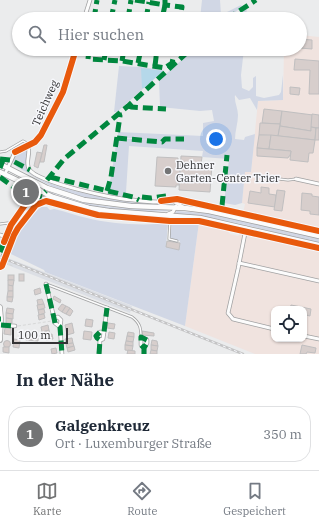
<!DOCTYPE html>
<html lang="de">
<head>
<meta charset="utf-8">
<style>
  :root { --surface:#fff; --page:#f2f2f3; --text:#1f2937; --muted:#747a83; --line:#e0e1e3; --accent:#737475 }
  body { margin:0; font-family:"IBM Plex Serif",serif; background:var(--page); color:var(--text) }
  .controls { position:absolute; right:12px; bottom:12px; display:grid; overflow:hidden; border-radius:8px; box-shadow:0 1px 3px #0004 }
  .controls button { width:36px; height:36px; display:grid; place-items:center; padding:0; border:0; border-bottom:1px solid var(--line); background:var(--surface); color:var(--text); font:20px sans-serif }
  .scale { position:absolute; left:12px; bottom:10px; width:56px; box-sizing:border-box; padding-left:4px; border:2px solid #333335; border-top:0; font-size:11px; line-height:14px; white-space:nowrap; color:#333335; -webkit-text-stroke:3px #f7f8fc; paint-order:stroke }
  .you { position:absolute; left:216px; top:139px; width:14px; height:14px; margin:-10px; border:3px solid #fff; border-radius:50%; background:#1a73e8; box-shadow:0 0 0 6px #1a73e833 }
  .badge { display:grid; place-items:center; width:26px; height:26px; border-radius:50%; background:var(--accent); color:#fff; font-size:13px; font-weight:700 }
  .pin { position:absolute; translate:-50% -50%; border:2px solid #fff; box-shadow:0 1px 4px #0006 }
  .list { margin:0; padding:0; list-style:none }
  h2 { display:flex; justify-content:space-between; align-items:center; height:52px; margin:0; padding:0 16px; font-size:17px }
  h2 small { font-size:13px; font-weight:400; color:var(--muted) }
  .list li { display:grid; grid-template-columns:26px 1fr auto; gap:12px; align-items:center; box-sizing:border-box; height:56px; margin:0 8px 8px; padding:0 8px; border:1px solid var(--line); border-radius:16px }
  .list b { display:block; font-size:15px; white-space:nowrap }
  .list p { margin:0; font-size:13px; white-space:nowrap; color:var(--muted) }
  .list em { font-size:13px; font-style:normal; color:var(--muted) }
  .icon { flex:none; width:22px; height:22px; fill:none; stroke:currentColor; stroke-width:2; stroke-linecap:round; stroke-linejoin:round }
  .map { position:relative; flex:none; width:319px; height:354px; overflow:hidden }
  .search { position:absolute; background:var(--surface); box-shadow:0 1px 3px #0004; left:12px; right:12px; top:12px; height:44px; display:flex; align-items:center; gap:10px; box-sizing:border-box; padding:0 14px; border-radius:22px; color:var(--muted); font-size:15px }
  .sheet { height:116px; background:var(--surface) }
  nav { display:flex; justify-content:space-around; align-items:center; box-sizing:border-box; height:56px; border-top:1px solid var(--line); background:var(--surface); font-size:11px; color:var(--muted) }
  nav a { display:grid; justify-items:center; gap:2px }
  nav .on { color:var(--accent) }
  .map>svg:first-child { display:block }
  .commercial { fill:#f0e3df; fill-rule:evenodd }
  .built { fill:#dcdfe5 }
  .green { fill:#d1d7e5 }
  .water { fill:#b5d8ea }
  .building { fill:#d7cecc; stroke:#c0bfc0 }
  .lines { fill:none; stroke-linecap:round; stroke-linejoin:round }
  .lane-casing { stroke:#a0a1a2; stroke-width:3 }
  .street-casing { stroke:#a0a1a2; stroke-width:4.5 }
  .secondary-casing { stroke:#a0a1a2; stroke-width:5.5 }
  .primary-casing { stroke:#a0a1a2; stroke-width:6 }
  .path { stroke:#d7d8d8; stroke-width:1; stroke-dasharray:3 2; stroke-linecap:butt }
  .lane { stroke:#fcfcfc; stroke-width:1.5 }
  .street { stroke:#fcfcfc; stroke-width:3 }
  .secondary { stroke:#fcfcfc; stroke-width:4 }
  .primary { stroke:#fcfcfc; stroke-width:4.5 }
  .rail-casing { stroke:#c4c4c5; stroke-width:2.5 }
  .rail { stroke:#f7f8fc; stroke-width:1; stroke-dasharray:3; stroke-linecap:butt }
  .quiet { stroke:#00873e; stroke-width:5; stroke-dasharray:10 5; stroke-linecap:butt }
  .cycleway-casing { stroke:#f7f8fc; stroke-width:8 }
  .cycleway { stroke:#e8590c; stroke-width:6 }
  .poi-dot { fill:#737475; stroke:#f7f8fc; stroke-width:1.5 }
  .labels { text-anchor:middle; stroke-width:3; stroke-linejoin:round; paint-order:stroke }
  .street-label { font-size:11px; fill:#333335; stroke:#f7f8fc }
  .poi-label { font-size:11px; fill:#333335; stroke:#f7f8fc; text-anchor:start }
</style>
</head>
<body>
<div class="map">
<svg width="319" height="354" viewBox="0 0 319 354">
  <rect width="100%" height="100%" fill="#ebeced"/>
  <g class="commercial">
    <path d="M 300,35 L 319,37 L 319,230 L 243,213 L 245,204 L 242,203 L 245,172 L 251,172 L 258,101 L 283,100 L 284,49 L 300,49 Z"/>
    <path d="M 199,222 L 225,228 L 230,234 L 238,236 L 242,232 L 319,249 L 319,354 L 255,354 L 185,326 ZM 274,309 L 304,309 L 304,339 L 274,339 Z"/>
  </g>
  <path class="built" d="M 0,255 L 132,306 L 130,313 L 0,262 Z"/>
  <g class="green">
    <path d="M 202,0 L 220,0 L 221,15 L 241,5 L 242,7 L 226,19 L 200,19 Z"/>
    <path d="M 247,6 L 246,19 L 229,19 Z"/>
    <path d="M 194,49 L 244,49 L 241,75 L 242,88 L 249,91 L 253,87 L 253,78 L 256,76 L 256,96 L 264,98 L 279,95 L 281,92 L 283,75 L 283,100 L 258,101 L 257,110 L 250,98 L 239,100 L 235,95 C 234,102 238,108 238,115 C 238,123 235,131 235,139 L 244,140 L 245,137 L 255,134 L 251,172 L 245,172 L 242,203 L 235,205 L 224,203 L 229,159 L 202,157 L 203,151 L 129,146 L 126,192 L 125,197 L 108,194 L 107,191 L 111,177 L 117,138 L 151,140 L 118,137 L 118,132 L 203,136 L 203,123 L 214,121 L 212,110 L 200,111 L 160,107 L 159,80 Z"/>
    <path d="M 119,66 L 141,67 L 163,70 L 163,71 L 117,112 L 114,112 Z"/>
    <path d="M 22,149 L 27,151 C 29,158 24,165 29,172 C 40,186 109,199 129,202 C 142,204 156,203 169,202 L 172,203 L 174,206 C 123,204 72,203 28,173 C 22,169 14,168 13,160 L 17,152 Z"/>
    <path d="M 47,191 C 72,201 96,206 123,208 C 138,209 155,207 170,211 L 144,212 L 96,208 L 75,203 L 46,192 Z"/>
    <path d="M 41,207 L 47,207 L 50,210 L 54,209 C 65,211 76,216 87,218 C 109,224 145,226 168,223 L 166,247 L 179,250 L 180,241 L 170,238 L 172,222 L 199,222 L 185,326 L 45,272 L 44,270 L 11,254 L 11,252 L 9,251 L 16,229 L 26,218 L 29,218 Z"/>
    <path d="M 177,211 L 215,214 L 319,238 L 319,243 C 271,232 222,216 173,214 Z"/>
  </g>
  <path class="water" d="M 141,68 L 163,71 L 144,88 L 142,88 Z"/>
  <g class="building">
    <path d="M 300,39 L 312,40 L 312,49 L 300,48 Z"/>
    <path d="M 295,59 L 319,61 L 319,94 L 309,94 L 310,70 L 294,70 Z"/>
    <path d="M 290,87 L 300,88 L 299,95 L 290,94 Z"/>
    <path d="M 264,109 L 282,111 L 280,124 L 262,123 Z"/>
    <path d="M 282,111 L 313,115 L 311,131 L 280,126 Z"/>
    <path d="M 312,114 L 319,115 L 319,128 L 311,127 Z"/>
    <path d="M 260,123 L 280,124 L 278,136 L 259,135 Z"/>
    <path d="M 280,126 L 311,131 L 311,127 L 316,128 L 315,140 L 278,136 Z"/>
    <path d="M 316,128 L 319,128 L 319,140 L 315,140 Z"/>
    <path d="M 259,135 L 271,135 L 269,149 L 257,148 Z"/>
    <path d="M 271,135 L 315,140 L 313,153 L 309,153 L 308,162 L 290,160 L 291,151 L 269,149 Z"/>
    <path d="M 44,145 L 47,145 L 44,162 L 40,162 Z"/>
    <path d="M 257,148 L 291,151 L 290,156 L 289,156 L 288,158 L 257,156 Z"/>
    <path d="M 37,152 L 42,153 L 38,168 L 34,166 Z"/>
    <path d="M 181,156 L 202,157 L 201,164 L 212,165 L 210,192 L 179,190 Z"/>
    <path d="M 157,157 L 178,158 L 178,164 L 180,164 L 179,185 L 176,185 L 176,187 L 155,186 Z"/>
    <path d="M 261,187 L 269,188 L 269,194 L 276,195 L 275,207 L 248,203 L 250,191 L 261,193 Z"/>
    <path d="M 277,190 L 285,191 L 282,211 L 274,210 Z"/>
    <path d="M 302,193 L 312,194 L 312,196 L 319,197 L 319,215 L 310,214 L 310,211 L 301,210 Z"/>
    <path d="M 167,241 L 180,243 L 179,250 L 166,247 Z"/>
    <rect x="19" y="274" width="5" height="7"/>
    <rect x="8" y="275" width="6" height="5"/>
    <path d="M 8,280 L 14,280 L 13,286 L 8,285 Z"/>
    <path d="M 8,285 L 13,286 L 13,291 L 8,291 Z"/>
    <path d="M 40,288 L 41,293 L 35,295 L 34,290 Z"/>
    <path d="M 8,291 L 13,291 L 13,297 L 7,297 Z"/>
    <path d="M 54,296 L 61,300 L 60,303 L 53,299 Z"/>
    <path d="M 7,297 L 13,297 L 12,302 L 7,301 Z"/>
    <path d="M 42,299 L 44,304 L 38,305 L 37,300 Z"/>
    <path d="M 44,304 L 45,308 L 38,310 L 37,305 Z"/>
    <path d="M 62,304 L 66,306 L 62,312 L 58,309 Z"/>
    <path d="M 291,305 L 311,309 L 310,316 L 306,315 L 304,317 L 304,309 L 290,309 Z"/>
    <path d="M 66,306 L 70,308 L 66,314 L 62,312 Z"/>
    <path d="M 7,308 L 14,309 L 13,314 L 6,313 Z"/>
    <path d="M 70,308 L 73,311 L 70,316 L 66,314 Z"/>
    <path d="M 44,309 L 45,313 L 39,315 L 38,310 Z"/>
    <path d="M 6,313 L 13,314 L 13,319 L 6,318 Z"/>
    <path d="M 44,314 L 45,318 L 39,320 L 38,315 Z"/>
    <path d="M 6,318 L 12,319 L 12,323 L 6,323 Z"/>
    <path d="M 86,319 L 93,320 L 92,327 L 85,326 Z"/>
    <path d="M 72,323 L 74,333 L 67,335 L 65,325 Z"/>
    <path d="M 108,323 L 115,324 L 114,329 L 107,328 Z"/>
    <path d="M 48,325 L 49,330 L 42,332 L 41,327 Z"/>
    <path d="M 5,328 L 11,328 L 11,335 L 4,334 Z"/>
    <path d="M 49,330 L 50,334 L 44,336 L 43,332 Z"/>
    <path d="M 84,331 L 92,332 L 91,340 L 83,339 Z"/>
    <path d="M 142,331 L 154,333 L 154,336 L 142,335 Z"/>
    <path d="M 109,332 L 115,333 L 114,339 L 108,338 Z"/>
    <path d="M 128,332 L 134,333 L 134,337 L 127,336 Z"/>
    <path d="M 52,334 L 53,339 L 46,340 L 45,335 Z"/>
    <path d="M 127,336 L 134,337 L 133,342 L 126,341 Z"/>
    <path d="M 26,337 L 38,338 L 38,341 L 26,340 Z"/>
    <path d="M 72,338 L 73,343 L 66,344 L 65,339 Z"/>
    <path d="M 14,339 L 20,340 L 19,348 L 13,347 Z"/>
    <path d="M 152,340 L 157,341 L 158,346 L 151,345 Z"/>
    <circle cx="7" cy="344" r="3.5"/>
    <path d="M 126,341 L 133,342 L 133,346 L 125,345 Z"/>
    <path d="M 73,343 L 74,346 L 67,348 L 66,344 Z"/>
    <path d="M 125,345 L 133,346 L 132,351 L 125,350 Z"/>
    <path d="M 151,345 L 158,346 L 157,351 L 151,350 Z"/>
    <path d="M 302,345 L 316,348 L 315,353 L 307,352 L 306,354 L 300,354 Z"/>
    <path d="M 74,346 L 75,350 L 68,352 L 67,348 Z"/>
    <path d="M 3,347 L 9,347 L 9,353 L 3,352 Z"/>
    <path d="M 56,348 L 57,353 L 52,354 L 51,349 Z"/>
    <path d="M 128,350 L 135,351 L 135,354 L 127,354 Z"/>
    <path d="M 151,350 L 157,351 L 157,354 L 150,354 Z"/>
  </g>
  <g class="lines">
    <g class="lane-casing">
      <g id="lane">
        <path d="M 0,152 L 6,151 L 23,141 L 25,142 L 28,145"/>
        <path d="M 262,177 L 288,180 L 296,179"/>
        <path d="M 168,217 L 170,221 L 169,239 L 177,241"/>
        <path d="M 0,224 L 8,223 L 14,228"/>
        <path d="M 46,284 L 132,317 C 140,323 141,328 141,337"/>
      </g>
    </g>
    <g class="street-casing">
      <g id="street">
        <path d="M 84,19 L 90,0"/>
        <path d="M 28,145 C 31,154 25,161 29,169 C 36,182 117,200 133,200 C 141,201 150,202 158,202 C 162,202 168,199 173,201 C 176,203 180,205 183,207"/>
        <path d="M 5,174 L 15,152 L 35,142 L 41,135 L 63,92 L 76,49"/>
        <path d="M 296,179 L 319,184"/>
        <path d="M 168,214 L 173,212 L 176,206"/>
        <path d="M 246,228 L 238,269 L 228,313 L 233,319 L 274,329"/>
        <path d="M 0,235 L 10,238"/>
        <path d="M 239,263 L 319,281"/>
        <path d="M 46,284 L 54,318 L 55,323 L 60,327 L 62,354"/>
        <path d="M 54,318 L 58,317 L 61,320 L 60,327"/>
        <path d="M 1,325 L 15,326"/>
        <path d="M 304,336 L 319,339"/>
        <path d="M 100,340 L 103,339 L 104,332"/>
        <path d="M 99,354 L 100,340 L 97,338 L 96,336 L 100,332 L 104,332 L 107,308"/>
        <path d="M 144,354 L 144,348 L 147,343 L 147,340 L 141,337 L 141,345 L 144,348"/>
      </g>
    </g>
    <g class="secondary-casing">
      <g id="secondary">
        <path d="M 35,202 L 43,199 L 53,197"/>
        <path d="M 33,203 L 35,194 L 40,190"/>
        <path d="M 0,265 L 13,232 L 38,196 L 39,191 L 35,182"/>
        <path d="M 0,307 L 1,319 L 0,340"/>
      </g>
    </g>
    <g class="primary-casing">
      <g id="primary">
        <path d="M 0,164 L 47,188 L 84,200 L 131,206 L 185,208 L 209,211 L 319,236"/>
        <path d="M 0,172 L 53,197 L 89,208 L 109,211 L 200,218 L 319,245"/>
        <path d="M 26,184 L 29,190 L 33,203"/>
      </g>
    </g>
    <g class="path">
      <path d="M 5,263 L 13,266"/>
      <path d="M 18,326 L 52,321"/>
    </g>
    <use href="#lane" class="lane"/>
    <use href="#street" class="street"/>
    <use href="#secondary" class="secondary"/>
    <use href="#primary" class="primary"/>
    <g class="rail-casing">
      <path id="rail" d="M 0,257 L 243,354"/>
    </g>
    <use href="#rail" class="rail"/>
    <g class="quiet">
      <path d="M 135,0 L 165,5 L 162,19"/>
      <path d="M 165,0 L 165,5 L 182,7 L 180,19"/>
      <path d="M 94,19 L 97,0"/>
      <path d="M 111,19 L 115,0"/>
      <path d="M 128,19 L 131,0"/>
      <path d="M 146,19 L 149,2"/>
      <path d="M 227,19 L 256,0"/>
      <path d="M 89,49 L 88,59 L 122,61 L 165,68 L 172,63 L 175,49"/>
      <path d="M 104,60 L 106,49"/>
      <path d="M 122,61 L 124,49"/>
      <path d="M 138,63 L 141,49"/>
      <path d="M 155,66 L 157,49"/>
      <path d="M 128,106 L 131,107 L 166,109"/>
      <path d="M 117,138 L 162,142 L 165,139 L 184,139"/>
      <path d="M 0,159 L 11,160 L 30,170"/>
      <path d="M 0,168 L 3,160"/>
      <path d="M 0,177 L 24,195 L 30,194 L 42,197"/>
      <path d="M 50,177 L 133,197 L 139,200"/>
      <path d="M 47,180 L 64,159 L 128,106 L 191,49"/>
      <path d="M 107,191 L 111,177 L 120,116 L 119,113"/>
      <path d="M 45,192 L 46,191"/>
      <path d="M 142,197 L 151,198 L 166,196"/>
      <path d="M 222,206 L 227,155"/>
      <path d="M 0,252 L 5,240"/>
      <path d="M 46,284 L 54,318 L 55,323 L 60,327 L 62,354"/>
      <path d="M 0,319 L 1,319"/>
      <path d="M 1,325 L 15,326"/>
      <path d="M 99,354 L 100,340 L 97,338 L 96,336 L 100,332 L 104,332 L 107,308"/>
      <path d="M 144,354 L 144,348 L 147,343 L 147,340 L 141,337 L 141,345 L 144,348"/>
    </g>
    <g class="cycleway-casing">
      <g id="cycleway">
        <path d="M 15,152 L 35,142 L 41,135 L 63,92 L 76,49"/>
        <path d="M 161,201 L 177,199 L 319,231"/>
        <path d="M 4,242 L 11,225 L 27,202 L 27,194"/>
        <path d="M 0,267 L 2,266 L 14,235 L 18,228 L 36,205 L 46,201 L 98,215 L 170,221 L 199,221 L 319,248"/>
      </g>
    </g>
    <use href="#cycleway" class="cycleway"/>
  </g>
  <circle class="poi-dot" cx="168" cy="171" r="4"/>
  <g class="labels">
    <g class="street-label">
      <text transform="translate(45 103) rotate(-66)" y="4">Teichweg</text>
    </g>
    <g class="poi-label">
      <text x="176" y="169">Dehner<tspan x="176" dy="13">Garten-Center Trier</tspan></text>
    </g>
  </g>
</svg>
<div class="controls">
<button><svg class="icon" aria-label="locate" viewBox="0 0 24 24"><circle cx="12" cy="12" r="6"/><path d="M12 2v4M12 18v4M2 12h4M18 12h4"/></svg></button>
</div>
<div class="scale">100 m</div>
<div class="you"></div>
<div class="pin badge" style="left:26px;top:192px">1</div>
<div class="search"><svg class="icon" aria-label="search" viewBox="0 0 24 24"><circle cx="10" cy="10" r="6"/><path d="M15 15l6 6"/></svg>Hier suchen</div>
</div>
<section class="sheet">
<h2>In der Nähe<small></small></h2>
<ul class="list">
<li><span class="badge">1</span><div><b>Galgenkreuz</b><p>Ort · Luxemburger Straße</p></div><em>350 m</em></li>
</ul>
</section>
<nav>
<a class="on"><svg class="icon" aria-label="map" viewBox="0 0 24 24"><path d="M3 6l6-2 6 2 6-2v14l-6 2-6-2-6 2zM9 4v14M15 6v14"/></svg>Karte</a>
<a><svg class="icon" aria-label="directions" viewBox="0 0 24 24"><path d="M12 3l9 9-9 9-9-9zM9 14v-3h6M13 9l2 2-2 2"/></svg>Route</a>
<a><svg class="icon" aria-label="saved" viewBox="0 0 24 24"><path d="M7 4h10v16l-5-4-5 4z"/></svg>Gespeichert</a>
</nav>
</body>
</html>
